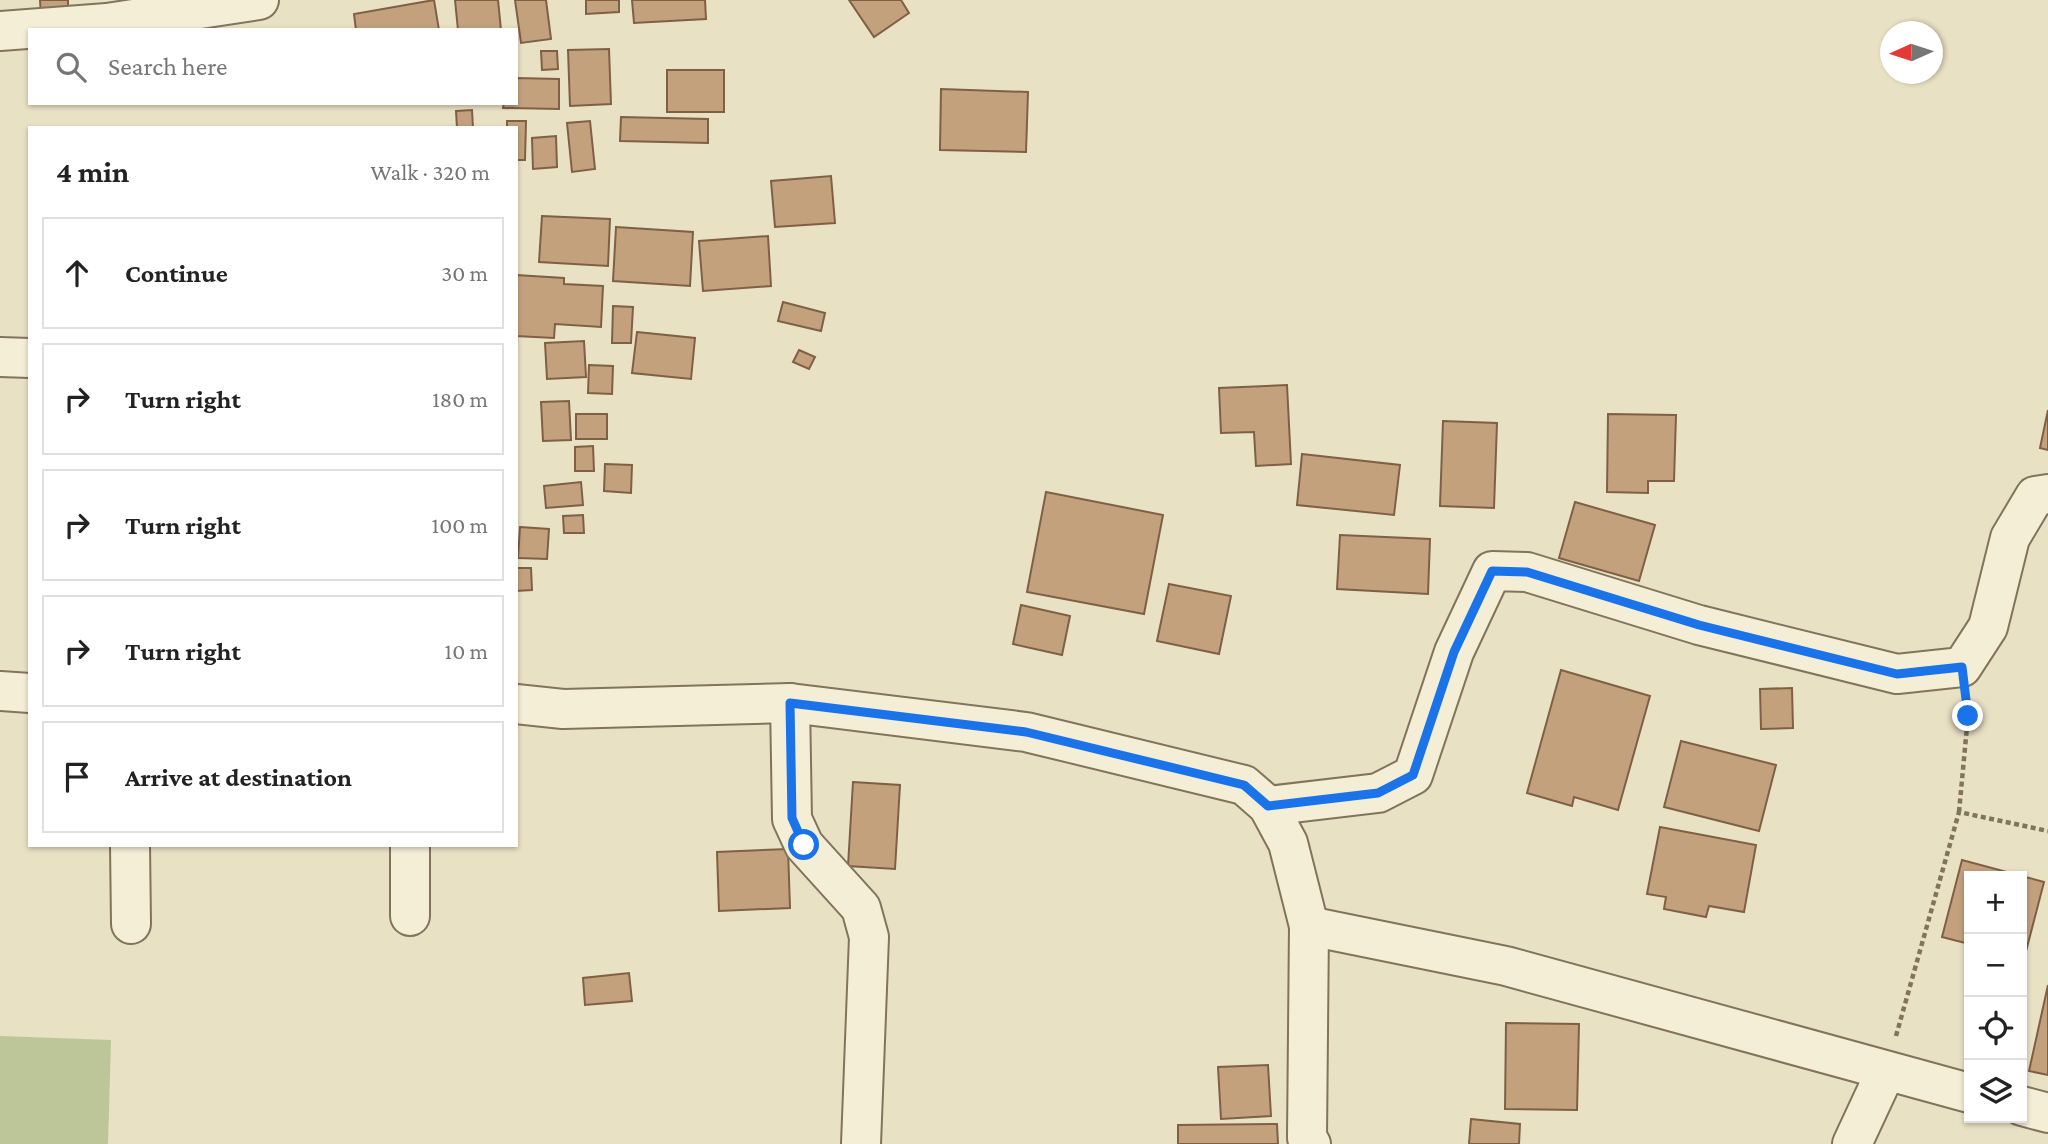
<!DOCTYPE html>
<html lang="en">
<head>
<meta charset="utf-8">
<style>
  :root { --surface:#fff; --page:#f6f6f6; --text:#222; --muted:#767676; --line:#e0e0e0 }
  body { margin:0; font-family:"Crimson Pro",serif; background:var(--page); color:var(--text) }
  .controls { position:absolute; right:21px; bottom:21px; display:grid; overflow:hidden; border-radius:0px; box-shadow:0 2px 5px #0004 }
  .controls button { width:63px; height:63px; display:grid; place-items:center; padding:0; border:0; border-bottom:2px solid var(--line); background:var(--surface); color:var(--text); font:35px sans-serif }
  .compass { position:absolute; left:1880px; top:21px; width:63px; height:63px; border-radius:50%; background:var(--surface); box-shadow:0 2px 5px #0004; rotate:267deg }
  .stop { position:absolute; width:21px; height:21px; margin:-16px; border:5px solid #1a73e8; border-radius:50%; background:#fff }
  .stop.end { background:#1a73e8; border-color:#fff; box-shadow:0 2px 7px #0008 }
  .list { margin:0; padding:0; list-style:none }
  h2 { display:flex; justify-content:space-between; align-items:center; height:91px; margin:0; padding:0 28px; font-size:30px }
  h2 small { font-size:23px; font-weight:400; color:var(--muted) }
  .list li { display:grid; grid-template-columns:46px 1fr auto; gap:21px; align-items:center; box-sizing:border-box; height:112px; margin:0 14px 14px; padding:0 14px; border:2px solid var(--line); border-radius:0px }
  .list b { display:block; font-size:26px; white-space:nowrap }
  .list em { font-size:23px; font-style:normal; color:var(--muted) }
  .icon { flex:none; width:38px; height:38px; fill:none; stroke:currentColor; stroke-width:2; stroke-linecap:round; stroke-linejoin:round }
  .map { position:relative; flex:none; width:2048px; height:1144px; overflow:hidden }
  .search { position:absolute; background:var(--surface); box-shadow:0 2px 5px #0004; left:28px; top:28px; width:490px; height:77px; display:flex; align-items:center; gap:18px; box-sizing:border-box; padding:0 24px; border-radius:0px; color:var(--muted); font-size:26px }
  .panel { position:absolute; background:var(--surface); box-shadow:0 2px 5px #0004; left:28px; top:126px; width:490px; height:721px; border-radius:0px }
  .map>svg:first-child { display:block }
  .green { fill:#bdc699 }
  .building { fill:#c4a17d; stroke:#7f6044; stroke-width:2 }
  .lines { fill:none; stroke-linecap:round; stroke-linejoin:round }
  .minor-casing { stroke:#82735c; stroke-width:42 }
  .path { stroke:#82735c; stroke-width:4.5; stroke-dasharray:5 3.5; stroke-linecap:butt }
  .minor { stroke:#f5eed6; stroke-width:38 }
  .route { stroke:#1a73e8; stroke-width:9 }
</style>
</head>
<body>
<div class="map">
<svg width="2048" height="1144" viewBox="0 0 2048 1144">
  <rect width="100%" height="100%" fill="#e9e1c4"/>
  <path class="green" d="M 0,1036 L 111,1040 L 108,1144 L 0,1144 Z"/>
  <g class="building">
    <path d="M 40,0 L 68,0 L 68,15 L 41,16 Z"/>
    <path d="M 434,0 L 439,30 L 356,30 L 354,14 Z"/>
    <path d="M 455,0 L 498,0 L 501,30 L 458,30 Z"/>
    <path d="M 515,0 L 546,0 L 551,39 L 521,43 Z"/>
    <path d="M 586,0 L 619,0 L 619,12 L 586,14 Z"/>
    <path d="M 632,0 L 705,0 L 706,19 L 634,23 Z"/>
    <path d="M 849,0 L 901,0 L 909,13 L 874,37 Z"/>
    <path d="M 609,49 L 611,104 L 570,106 L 568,50 Z"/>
    <path d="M 541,51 L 557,51 L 558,69 L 542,70 Z"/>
    <rect x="667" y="70" width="57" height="42"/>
    <path d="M 516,78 L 559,79 L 559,109 L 503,108 L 504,103 L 516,103 Z"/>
    <path d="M 941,89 L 1028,92 L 1026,152 L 940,150 Z"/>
    <path d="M 472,110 L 473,128 L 457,128 L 456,111 Z"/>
    <path d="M 621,117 L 708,119 L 708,143 L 620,141 Z"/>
    <path d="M 507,121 L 526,121 L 525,160 L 516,160 L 516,128 L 507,128 Z"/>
    <path d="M 590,121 L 595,169 L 572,172 L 567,123 Z"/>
    <path d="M 556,136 L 557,167 L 533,169 L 532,138 Z"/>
    <path d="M 831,176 L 835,223 L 775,227 L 771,181 Z"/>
    <path d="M 542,216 L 610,219 L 608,266 L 539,262 Z"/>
    <path d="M 616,227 L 693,232 L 690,286 L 613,281 Z"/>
    <path d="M 768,236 L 771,286 L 703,291 L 699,241 Z"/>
    <path d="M 516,275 L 564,278 L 564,284 L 603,286 L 601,327 L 555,324 L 554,338 L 516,336 Z"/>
    <path d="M 783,302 L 825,313 L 821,331 L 778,321 Z"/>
    <path d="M 613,306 L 633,307 L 631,343 L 612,343 Z"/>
    <path d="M 637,332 L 695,338 L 691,379 L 632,373 Z"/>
    <path d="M 584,341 L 586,377 L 547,379 L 545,343 Z"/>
    <path d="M 799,350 L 815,357 L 809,369 L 793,362 Z"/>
    <path d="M 589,365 L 613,366 L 612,394 L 588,393 Z"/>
    <path d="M 1287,385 L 1291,464 L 1256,466 L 1254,432 L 1221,433 L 1219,388 Z"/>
    <path d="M 569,401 L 571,440 L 543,441 L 541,402 Z"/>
    <path d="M 2048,410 L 2048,450 L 2040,448 Z"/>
    <rect x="576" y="414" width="31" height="25"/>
    <path d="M 1608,414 L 1676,415 L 1674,481 L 1648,481 L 1648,493 L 1607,492 Z"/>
    <path d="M 1443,421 L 1497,423 L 1494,508 L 1440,506 Z"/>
    <path d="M 593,446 L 594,471 L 575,471 L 575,447 Z"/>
    <path d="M 1302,454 L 1400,465 L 1394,515 L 1297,505 Z"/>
    <path d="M 605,464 L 632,465 L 631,493 L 604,491 Z"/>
    <path d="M 581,482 L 583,505 L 546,508 L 544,486 Z"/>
    <path d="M 1046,492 L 1163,515 L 1144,614 L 1027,592 Z"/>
    <path d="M 1575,502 L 1655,525 L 1639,581 L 1559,558 Z"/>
    <path d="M 583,515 L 584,533 L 564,533 L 563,516 Z"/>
    <path d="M 520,527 L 549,529 L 547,559 L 518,558 Z"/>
    <path d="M 1340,535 L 1430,539 L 1428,594 L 1337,589 Z"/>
    <path d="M 516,568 L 531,568 L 532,590 L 516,591 Z"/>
    <path d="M 1169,584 L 1231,596 L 1219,654 L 1157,641 Z"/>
    <path d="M 1021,605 L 1070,616 L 1062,655 L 1013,644 Z"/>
    <path d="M 1561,670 L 1650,696 L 1618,810 L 1574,797 L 1572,806 L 1527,793 Z"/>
    <path d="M 1792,688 L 1793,728 L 1761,729 L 1760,689 Z"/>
    <path d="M 1681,741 L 1776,765 L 1759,831 L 1664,807 Z"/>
    <path d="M 853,782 L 900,785 L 895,869 L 848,866 Z"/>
    <path d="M 1660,827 L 1756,845 L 1744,912 L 1709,906 L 1706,917 L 1664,909 L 1666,897 L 1647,894 Z"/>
    <path d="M 788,849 L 790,908 L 719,911 L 717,852 Z"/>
    <path d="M 1962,860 L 2044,882 L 2024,959 L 2022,876 L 1969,876 L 1969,944 L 1942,937 Z"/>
    <path d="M 629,973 L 632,1001 L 585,1005 L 583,978 Z"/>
    <path d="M 2048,985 L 2048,1075 L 2029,1071 Z"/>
    <path d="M 1506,1023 L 1579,1024 L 1577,1110 L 1505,1109 Z"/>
    <path d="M 1268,1065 L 1271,1116 L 1221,1119 L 1218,1067 Z"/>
    <path d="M 1471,1119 L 1520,1124 L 1519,1144 L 1469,1144 Z"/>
    <path d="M 1277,1124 L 1278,1144 L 1178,1144 L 1178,1125 Z"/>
  </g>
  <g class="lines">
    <g class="minor-casing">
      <g id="minor">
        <path d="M 0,31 L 107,23 L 259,0"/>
        <path d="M 0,357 L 30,358"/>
        <path d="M 0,691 L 30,693"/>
        <path d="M 790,703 L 792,819 L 804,845 L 861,908 L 869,937 L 861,1144"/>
        <path d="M 516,704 L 563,709 L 790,703 L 1026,732 L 1244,785 L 1268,806 L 1288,843 L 1309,926 L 1307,1138 L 1311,1144"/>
        <path d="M 1268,806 L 1378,793 L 1413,775 L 1454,652 L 1492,571 L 1527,572 L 1699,625 L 1897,674 L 1962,667 L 1988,627 L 2010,538 L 2035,496 L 2048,494"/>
        <path d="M 130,845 L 131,924"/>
        <path d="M 410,916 L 410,845"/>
        <path d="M 1309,926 L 1506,966 L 1969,1093"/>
        <path d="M 2022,1106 L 2048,1113"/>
        <path d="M 1852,1144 L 1886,1071"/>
      </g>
    </g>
    <g class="path">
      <path d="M 1959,812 L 1968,716 L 1966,701"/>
      <path d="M 1896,1036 L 1959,812 L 2048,831"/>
    </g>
    <use href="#minor" class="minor"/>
  </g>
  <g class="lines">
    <path class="route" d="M 804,845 L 792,818 L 790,703 L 1026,732 L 1244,785 L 1268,806 L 1378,793 L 1413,775 L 1454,652 L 1492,571 L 1527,572 L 1699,625 L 1897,674 L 1962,667 L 1968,716"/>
  </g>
</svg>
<div class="controls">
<button>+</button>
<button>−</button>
<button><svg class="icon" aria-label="locate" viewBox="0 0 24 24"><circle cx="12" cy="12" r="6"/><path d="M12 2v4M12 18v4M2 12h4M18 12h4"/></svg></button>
<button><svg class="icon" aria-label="layers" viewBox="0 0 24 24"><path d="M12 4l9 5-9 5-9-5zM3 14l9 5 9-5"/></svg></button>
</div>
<svg class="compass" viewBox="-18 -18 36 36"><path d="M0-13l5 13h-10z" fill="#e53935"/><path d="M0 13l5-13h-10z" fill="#767676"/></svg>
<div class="stop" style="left:804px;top:845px"></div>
<div class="stop end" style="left:1968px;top:716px"></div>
<div class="search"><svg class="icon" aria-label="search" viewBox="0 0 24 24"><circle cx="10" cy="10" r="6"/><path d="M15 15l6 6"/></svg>Search here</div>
<section class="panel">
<h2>4 min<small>Walk · 320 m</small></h2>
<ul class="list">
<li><svg class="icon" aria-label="ahead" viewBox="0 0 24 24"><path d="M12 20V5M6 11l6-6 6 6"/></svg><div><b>Continue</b></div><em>30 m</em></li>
<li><svg class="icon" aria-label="right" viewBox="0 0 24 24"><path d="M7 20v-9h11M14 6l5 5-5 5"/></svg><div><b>Turn right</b></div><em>180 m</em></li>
<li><svg class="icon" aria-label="right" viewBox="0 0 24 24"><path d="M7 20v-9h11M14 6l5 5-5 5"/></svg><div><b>Turn right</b></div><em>100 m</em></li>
<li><svg class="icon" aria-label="right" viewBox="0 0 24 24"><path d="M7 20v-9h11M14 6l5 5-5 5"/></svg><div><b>Turn right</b></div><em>10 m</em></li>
<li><svg class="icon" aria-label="arrive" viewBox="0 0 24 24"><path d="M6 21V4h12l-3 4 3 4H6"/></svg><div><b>Arrive at destination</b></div></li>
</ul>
</section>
</div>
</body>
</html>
